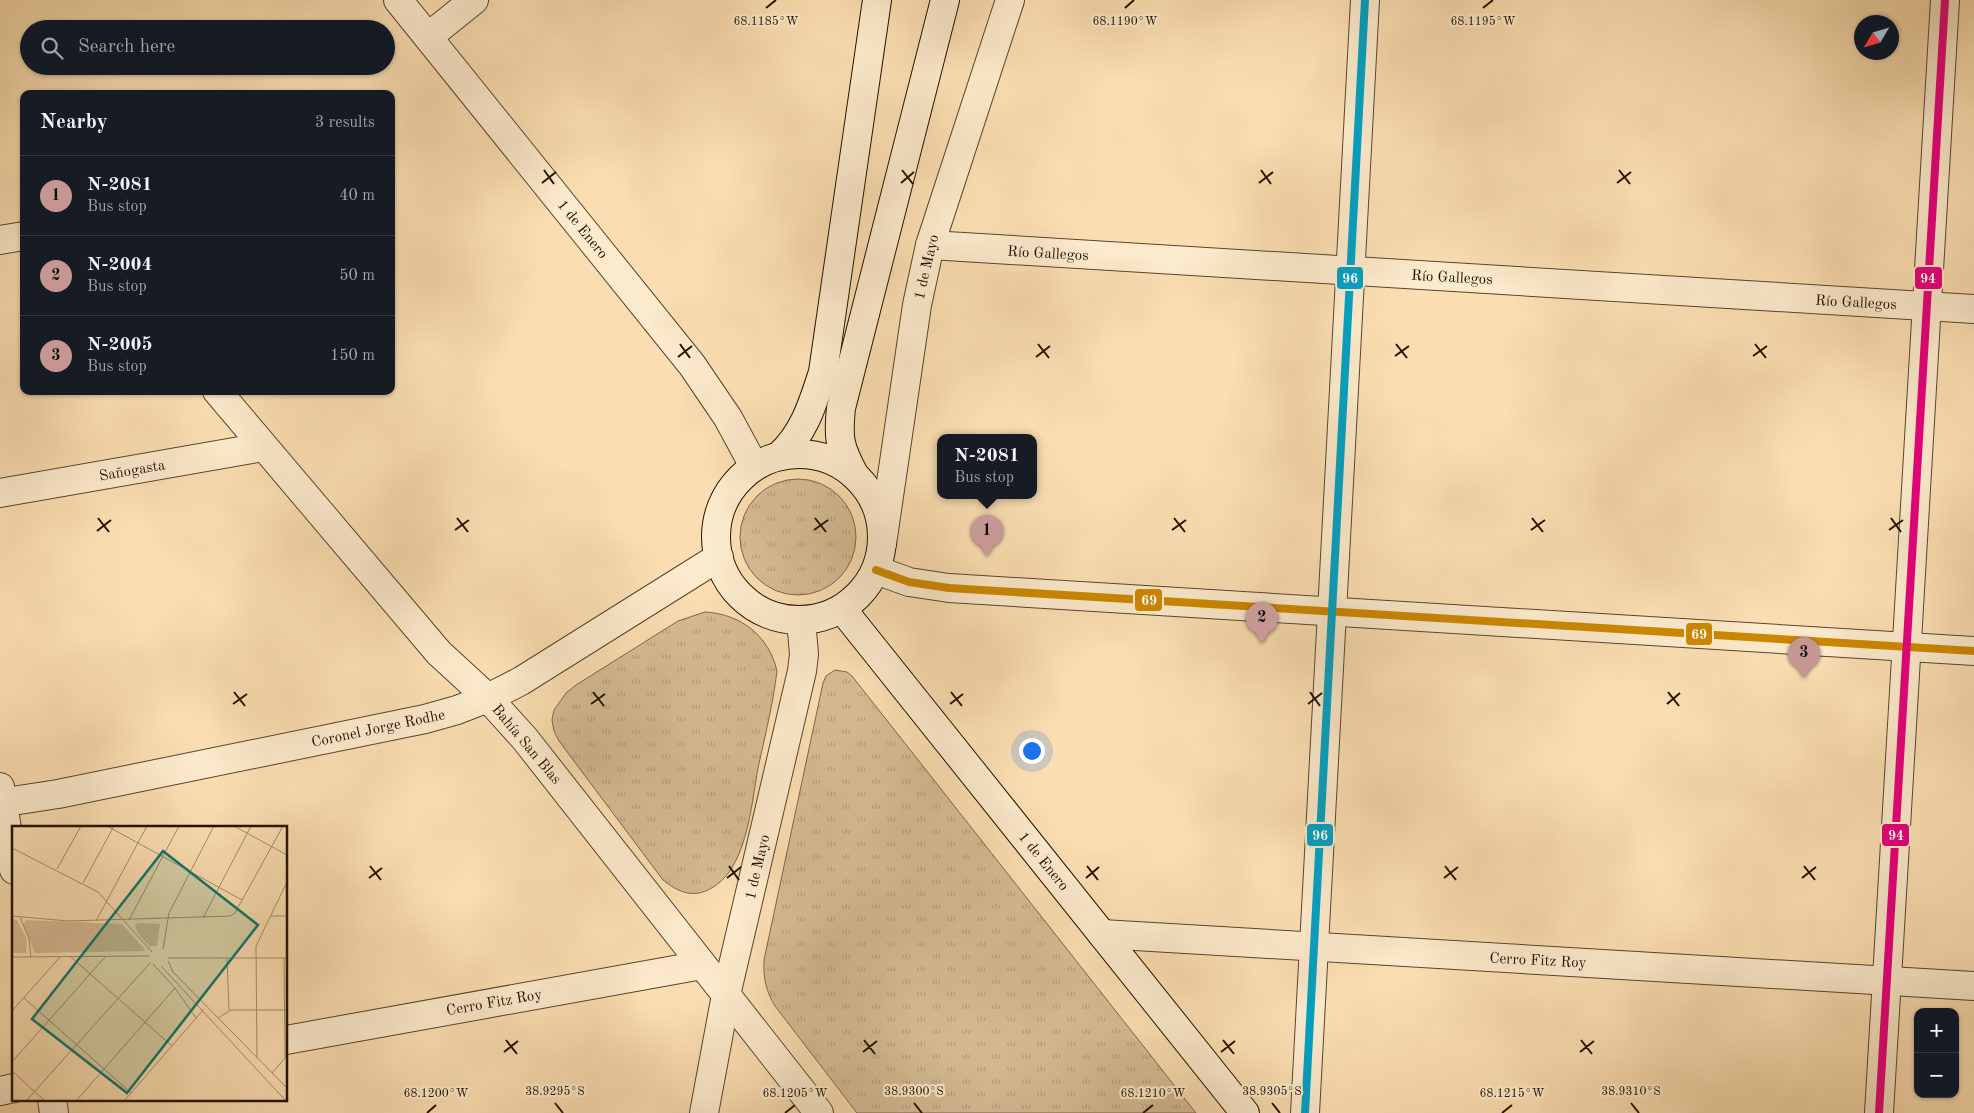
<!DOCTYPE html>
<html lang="en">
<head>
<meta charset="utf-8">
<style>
  :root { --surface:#171b24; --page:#20242c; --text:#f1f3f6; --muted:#9ea1a6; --line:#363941; --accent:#c59692 }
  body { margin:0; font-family:"Old Standard TT",serif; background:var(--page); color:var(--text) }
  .controls { position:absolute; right:15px; bottom:15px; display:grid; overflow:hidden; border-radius:10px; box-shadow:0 1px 4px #0004 }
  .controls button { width:45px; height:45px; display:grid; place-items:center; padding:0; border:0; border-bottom:1px solid var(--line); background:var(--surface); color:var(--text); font:25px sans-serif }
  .compass { position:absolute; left:1854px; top:15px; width:45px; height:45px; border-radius:50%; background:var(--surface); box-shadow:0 1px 4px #0004; rotate:232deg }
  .you { position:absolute; left:1031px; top:750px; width:18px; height:18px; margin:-12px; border:4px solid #fff; border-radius:50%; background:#1a73e8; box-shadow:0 0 0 8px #1a73e833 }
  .badge { display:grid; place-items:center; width:32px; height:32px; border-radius:50%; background:var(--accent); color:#111; font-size:16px; font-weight:700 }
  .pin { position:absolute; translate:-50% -41px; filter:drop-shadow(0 1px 2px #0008) }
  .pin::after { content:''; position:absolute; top:26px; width:18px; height:15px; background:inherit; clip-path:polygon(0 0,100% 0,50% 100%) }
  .popup { position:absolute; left:937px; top:434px; width:100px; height:65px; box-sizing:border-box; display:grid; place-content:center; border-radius:10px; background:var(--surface); filter:drop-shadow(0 1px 4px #0005); font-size:16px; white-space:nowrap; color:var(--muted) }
  .popup b { font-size:19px; color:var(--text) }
  .popup::after { content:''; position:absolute; left:50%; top:100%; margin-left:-10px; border:10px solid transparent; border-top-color:var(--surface) }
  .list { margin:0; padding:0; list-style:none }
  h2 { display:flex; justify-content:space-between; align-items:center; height:65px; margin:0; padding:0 20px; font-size:21px }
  h2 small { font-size:16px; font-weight:400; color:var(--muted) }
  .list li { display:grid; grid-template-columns:32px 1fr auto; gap:15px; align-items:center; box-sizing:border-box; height:80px; padding:0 20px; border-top:1px solid var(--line) }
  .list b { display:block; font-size:19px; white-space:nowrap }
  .list p { margin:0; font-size:16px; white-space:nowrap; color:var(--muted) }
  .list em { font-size:16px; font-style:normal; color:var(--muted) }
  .icon { flex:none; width:28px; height:28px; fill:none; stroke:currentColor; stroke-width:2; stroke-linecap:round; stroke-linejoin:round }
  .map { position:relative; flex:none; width:1974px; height:1113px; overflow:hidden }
  .search { position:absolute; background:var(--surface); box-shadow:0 1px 4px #0004; left:20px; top:20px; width:375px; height:55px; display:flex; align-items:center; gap:12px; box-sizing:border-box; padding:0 18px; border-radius:28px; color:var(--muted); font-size:19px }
  .panel { position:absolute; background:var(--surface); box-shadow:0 1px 4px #0004; left:20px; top:90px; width:375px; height:305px; border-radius:10px }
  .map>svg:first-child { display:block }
  .grass { fill:url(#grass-tufts); stroke:#7c664a }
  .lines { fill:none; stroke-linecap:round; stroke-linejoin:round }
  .minor-casing { stroke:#58452c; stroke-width:30 }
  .tertiary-casing { stroke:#58452c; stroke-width:30 }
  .secondary-casing { stroke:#221200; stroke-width:30 }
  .minor { stroke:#fceacc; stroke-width:28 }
  .tertiary { stroke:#fceacc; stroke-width:28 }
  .secondary { stroke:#fceacc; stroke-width:28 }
  .bus-1-casing { stroke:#fceacc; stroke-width:11 }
  .bus-2-casing { stroke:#fceacc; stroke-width:11 }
  .bus-3-casing { stroke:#fceacc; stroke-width:11 }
  .bus-1 { stroke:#c80; stroke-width:8 }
  .bus-2 { stroke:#02a1c4; stroke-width:8 }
  .bus-3 { stroke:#e5007d; stroke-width:8 }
  .ticks { fill:none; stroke:#221200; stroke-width:2 }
  .labels { text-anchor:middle; stroke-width:4.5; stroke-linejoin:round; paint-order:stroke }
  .street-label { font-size:15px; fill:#221200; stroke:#fceacc }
  .inset-road { fill:none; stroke:#a48c6a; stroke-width:1 }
  .view { fill:#0f766e; fill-opacity:0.15; stroke:#0f766e; stroke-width:2.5 }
  .inset-edge { fill:none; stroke:#221200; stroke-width:2.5 }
  .ticks-label { font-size:12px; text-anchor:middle; fill:#221200; stroke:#fceacc; stroke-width:4.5; stroke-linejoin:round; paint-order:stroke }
  .line-badge { stroke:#fceacc; stroke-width:2 }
  .badge-label { font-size:14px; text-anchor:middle; font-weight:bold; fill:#fff }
</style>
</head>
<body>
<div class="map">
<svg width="1974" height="1113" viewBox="0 0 1974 1113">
  <defs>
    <pattern id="grass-tufts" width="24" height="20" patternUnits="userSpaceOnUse" patternTransform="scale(1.25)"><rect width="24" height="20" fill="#d5bb93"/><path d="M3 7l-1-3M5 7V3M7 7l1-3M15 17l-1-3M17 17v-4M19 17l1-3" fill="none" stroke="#b7a07d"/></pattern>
  </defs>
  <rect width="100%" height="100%" fill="#fadeb1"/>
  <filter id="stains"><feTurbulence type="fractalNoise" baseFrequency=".004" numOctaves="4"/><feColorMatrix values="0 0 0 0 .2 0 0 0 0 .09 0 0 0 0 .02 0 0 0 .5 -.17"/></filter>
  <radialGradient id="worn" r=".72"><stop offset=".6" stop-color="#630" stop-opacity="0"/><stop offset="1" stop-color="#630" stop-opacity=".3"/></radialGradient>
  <g class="grass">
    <circle cx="798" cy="537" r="58"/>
    <path d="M 705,612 C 741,614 769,636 777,671 C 773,704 765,736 758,768 C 751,806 747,872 708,890 C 691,898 677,891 663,880 L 559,741 L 554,731 L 552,720 L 554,710 L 566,693 L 576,685 L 678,621 Z"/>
    <path d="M 835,670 L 847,672 L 852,676 L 1196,1113 L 857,1113 L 775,1006 C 766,991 763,978 764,960 L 823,683 L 826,676 Z"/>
  </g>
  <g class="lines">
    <g class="minor-casing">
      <g id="minor">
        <path d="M 428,37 L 474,0"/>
        <path d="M 0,240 L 24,236"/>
        <path d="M 930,245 L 1974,309"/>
        <path d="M 217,391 L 439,653 L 488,698 L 525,739 L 819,1113"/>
        <path d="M 0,493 L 263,447"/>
        <path d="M 882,544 L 917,305 L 930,245 L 1010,0"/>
        <path d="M 876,570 L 909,582 L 949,588 L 1974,651"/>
        <path d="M 0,787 L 14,870"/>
        <path d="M 0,803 L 58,794 L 425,719 L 457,710 L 488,698 L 521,681 L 719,557"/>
        <path d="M 1102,934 L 1974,986"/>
        <path d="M 286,1040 L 702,965"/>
        <path d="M 0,1091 L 14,1088"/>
        <path d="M 52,1099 L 54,1113"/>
        <path d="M 1305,1113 L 1365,0"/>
        <path d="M 1879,1113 L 1945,0"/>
      </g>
    </g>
    <g class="tertiary-casing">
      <g id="tertiary">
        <path d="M 398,0 L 692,365 L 728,418 L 754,466"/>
        <path d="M 704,1113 L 726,995 L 802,671 L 804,654 L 801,620"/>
      </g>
    </g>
    <g class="secondary-casing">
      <g id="secondary">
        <circle cx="799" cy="537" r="83"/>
        <path d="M 779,456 C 804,434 813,403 823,372 L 877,0"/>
        <path d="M 854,474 C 839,446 838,438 841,408 L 945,0"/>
        <path d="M 842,609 L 1245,1113"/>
      </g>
    </g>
    <use href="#minor" class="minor"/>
    <use href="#tertiary" class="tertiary"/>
    <use href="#secondary" class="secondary"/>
    <g class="bus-1-casing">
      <path id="bus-1" d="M 876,570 L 909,582 L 949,588 L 1974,651"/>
    </g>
    <g class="bus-2-casing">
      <path id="bus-2" d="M 1305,1113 L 1365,0"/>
    </g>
    <g class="bus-3-casing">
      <path id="bus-3" d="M 1879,1113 L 1945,0"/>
    </g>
    <use href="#bus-1" class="bus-1"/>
    <use href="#bus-2" class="bus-2"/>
    <use href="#bus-3" class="bus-3"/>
  </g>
  <path class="ticks" d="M 766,8 L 776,0M 1125,8 L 1134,0M 1483,8 L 1493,0M 544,170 L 554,184M 902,170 L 913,184M 1261,170 L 1271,184M 1619,170 L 1630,184M 542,183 L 556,172M 901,183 L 914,172M 1259,183 L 1273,172M 1617,183 L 1631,172M 680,344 L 690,358M 1038,344 L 1049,358M 1396,344 L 1407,358M 1755,344 L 1766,358M 1395,356 L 1409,346M 1753,356 L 1767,346M 678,357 L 692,346M 1036,357 L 1050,346M 98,518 L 109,532M 457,518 L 468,532M 815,518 L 826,532M 1174,518 L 1185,532M 1532,518 L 1543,532M 1891,518 L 1901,532M 455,530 L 469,520M 814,530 L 828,520M 1172,530 L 1186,520M 1531,530 L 1545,520M 1889,530 L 1903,520M 97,531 L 111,520M 234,692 L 245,706M 593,692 L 604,706M 951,692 L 962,706M 1310,692 L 1320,706M 1668,692 L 1679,706M 233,704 L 247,694M 591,704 L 605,694M 950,704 L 963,694M 1308,704 L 1322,693M 1667,704 L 1680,693M 370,866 L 381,880M 729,866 L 739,880M 1087,866 L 1098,880M 1445,866 L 1456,880M 1804,866 L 1815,880M 369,878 L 382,868M 727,878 L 741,867M 1086,878 L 1099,867M 1444,878 L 1458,867M 1802,878 L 1816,867M 506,1040 L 517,1054M 864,1040 L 875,1054M 1223,1040 L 1234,1054M 1581,1040 L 1592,1054M 504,1052 L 518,1041M 863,1052 L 877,1041M 1221,1052 L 1235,1041M 1580,1052 L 1594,1041M 555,1103 L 563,1113M 914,1103 L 922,1113M 1272,1103 L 1280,1113M 1631,1103 L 1639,1113M 427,1113 L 436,1105M 785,1113 L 795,1105M 1143,1113 L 1153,1105M 1502,1113 L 1512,1105"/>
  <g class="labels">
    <g class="street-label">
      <text transform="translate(583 229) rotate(51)" y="5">1 de Enero</text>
      <text transform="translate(1048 253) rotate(3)" y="5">Río Gallegos</text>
      <text transform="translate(926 267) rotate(-77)" y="5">1 de Mayo</text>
      <text transform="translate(1452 277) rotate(3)" y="5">Río Gallegos</text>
      <text transform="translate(1856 302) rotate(3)" y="5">Río Gallegos</text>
      <text transform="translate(132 470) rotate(-10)" y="5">Sañogasta</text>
      <text transform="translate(378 728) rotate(-12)" y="5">Coronel Jorge Rodhe</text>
      <text transform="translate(527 744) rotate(50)" y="5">Bahía San Blas</text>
      <text transform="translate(1044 861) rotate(51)" y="5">1 de Enero</text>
      <text transform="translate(757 867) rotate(-77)" y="5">1 de Mayo</text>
      <text transform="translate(1538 960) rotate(3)" y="5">Cerro Fitz Roy</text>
      <text transform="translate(494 1002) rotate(-10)" y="5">Cerro Fitz Roy</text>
    </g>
  </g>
  <g transform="translate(12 826)">
    <rect width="275" height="275" fill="#fadeb1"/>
    <path d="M 0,93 L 5,94 L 15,113 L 14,127 L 0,127 ZM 14,94 L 110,98 L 134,125 L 23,127 L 11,99 ZM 127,97 L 148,98 L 145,120 L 137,120 L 125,106 L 123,99 Z" fill="#d5bb93"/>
    <path class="inset-road" d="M 95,0 L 230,74M 222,0 L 275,29M 0,22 L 86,66 L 140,126M 45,43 L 69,0M 71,57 L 102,0M 0,90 L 56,95 L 218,90 L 223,87 L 271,0M 258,90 L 275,90M 8,91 L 17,113 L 19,131M 191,92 L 239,0M 117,94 L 167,0M 84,95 L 135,0M 151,123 L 157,87 L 202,0M 0,131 L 138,130M 59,131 L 160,220M 156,132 L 274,132M 215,133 L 217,184M 156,135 L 161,146 L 275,262M 141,138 L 163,162 L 184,192M 149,140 L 274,275M 12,172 L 119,267M 0,185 L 48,131M 206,192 L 219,184 L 274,184M 245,232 L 244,120 L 275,56M 0,236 L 93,131M 0,245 L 33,275M 260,247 L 273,232 L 272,132M 14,275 L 139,136M 64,275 L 163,162M 112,275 L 192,183"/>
    <path class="view" d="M 151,25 L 246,99 L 115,267 L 20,193 Z"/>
    <rect width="275" height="275" class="inset-edge"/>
  </g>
  <g class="ticks-label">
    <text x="766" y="25">68.1185°W</text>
    <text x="1125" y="25">68.1190°W</text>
    <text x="1483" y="25">68.1195°W</text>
    <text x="555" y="1095">38.9295°S</text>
    <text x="914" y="1095">38.9300°S</text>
    <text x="1272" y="1095">38.9305°S</text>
    <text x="1631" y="1095">38.9310°S</text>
    <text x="436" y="1097">68.1200°W</text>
    <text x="795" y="1097">68.1205°W</text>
    <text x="1153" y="1097">68.1210°W</text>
    <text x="1512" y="1097">68.1215°W</text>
  </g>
  <g class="line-badge">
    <rect x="1336" y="266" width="28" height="24" rx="5" fill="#02a1c4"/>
    <rect x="1914" y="266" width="29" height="24" rx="5" fill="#e5007d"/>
    <rect x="1134" y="588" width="29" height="24" rx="5" fill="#c80"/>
    <rect x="1685" y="622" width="28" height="24" rx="5" fill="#c80"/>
    <rect x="1306" y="823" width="28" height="24" rx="5" fill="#02a1c4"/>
    <rect x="1881" y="823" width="29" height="24" rx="5" fill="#e5007d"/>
  </g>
  <g class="badge-label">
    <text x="1350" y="283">96</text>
    <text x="1928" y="283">94</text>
    <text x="1149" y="605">69</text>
    <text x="1699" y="639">69</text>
    <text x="1320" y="840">96</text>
    <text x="1896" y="840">94</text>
  </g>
  <rect width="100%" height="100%" filter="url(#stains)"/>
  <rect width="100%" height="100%" fill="url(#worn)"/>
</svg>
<div class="controls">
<button>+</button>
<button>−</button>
</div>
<svg class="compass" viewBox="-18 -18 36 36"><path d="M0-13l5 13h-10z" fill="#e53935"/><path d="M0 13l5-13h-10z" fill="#9ea1a6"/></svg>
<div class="you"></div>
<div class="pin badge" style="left:987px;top:556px">1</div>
<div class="popup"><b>N-2081</b>Bus stop</div>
<div class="pin badge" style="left:1262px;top:643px">2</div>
<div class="pin badge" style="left:1804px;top:678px">3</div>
<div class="search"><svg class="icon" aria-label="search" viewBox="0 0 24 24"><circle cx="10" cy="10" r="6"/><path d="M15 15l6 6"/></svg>Search here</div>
<section class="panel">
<h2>Nearby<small>3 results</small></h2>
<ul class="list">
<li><span class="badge">1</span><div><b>N-2081</b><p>Bus stop</p></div><em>40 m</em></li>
<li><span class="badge">2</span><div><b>N-2004</b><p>Bus stop</p></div><em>50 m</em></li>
<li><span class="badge">3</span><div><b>N-2005</b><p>Bus stop</p></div><em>150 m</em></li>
</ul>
</section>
</div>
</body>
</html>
